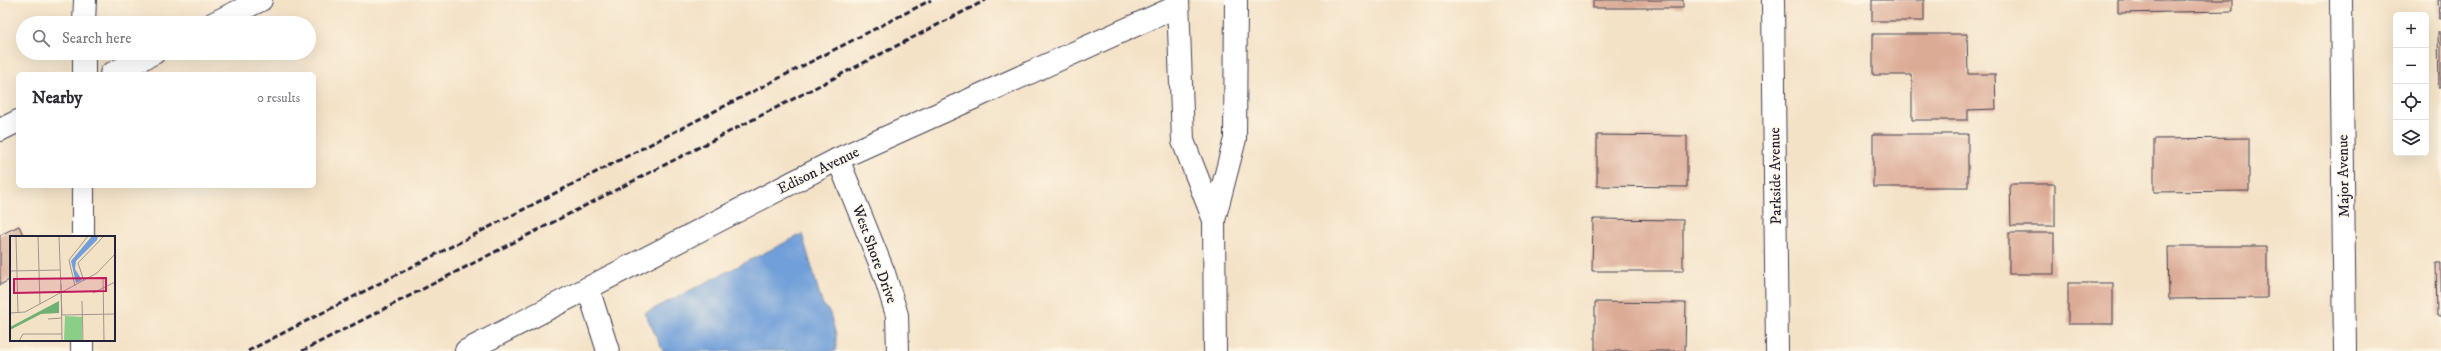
<!DOCTYPE html>
<html lang="en">
<head>
<meta charset="utf-8">
<style>
  :root { --surface:#fff; --page:#f2f2f3; --text:#2b2b33; --muted:#7c7c81; --line:#e1e1e2 }
  body { margin:0; font-family:"IM FELL DW Pica",serif; background:var(--page); color:var(--text) }
  .controls { position:absolute; right:12px; top:12px; display:grid; overflow:hidden; border-radius:6px; box-shadow:0 4px 16px #0002 }
  .controls button { width:36px; height:36px; display:grid; place-items:center; padding:0; border:0; border-bottom:1px solid var(--line); background:var(--surface); color:var(--text); font:20px sans-serif }
  .list { margin:0; padding:0; list-style:none }
  h2 { display:flex; justify-content:space-between; align-items:center; height:52px; margin:0; padding:0 16px; font-size:17px }
  h2 small { font-size:13px; font-weight:400; color:var(--muted) }
  .icon { flex:none; width:22px; height:22px; fill:none; stroke:currentColor; stroke-width:2; stroke-linecap:round; stroke-linejoin:round }
  .map { position:relative; flex:none; width:2441px; height:351px; overflow:hidden }
  .search { position:absolute; background:var(--surface); box-shadow:0 4px 16px #0002; left:16px; top:16px; width:300px; height:44px; display:flex; align-items:center; gap:10px; box-sizing:border-box; padding:0 14px; border-radius:22px; color:var(--muted); font-size:15px }
  .panel { position:absolute; background:var(--surface); box-shadow:0 4px 16px #0002; left:16px; top:72px; width:300px; height:116px; border-radius:6px }
  .map>svg:first-child { display:block }
  .water { fill:#709fd9; stroke:#49608a }
  .building { fill:#dcab96 }
  .lines { fill:none; stroke-linecap:round; stroke-linejoin:round }
  .minor-casing { stroke:#423f50; stroke-width:24 }
  .minor { stroke:#fff; stroke-width:22 }
  .rail { stroke:#22223b; stroke-width:3; stroke-dasharray:6 3; stroke-linecap:butt }
  .labels { text-anchor:middle; stroke-width:3; stroke-linejoin:round; paint-order:stroke }
  .street-label { font-size:15px; fill:#22223b; stroke:#fcf5e5 }
  .inset-road { fill:none; stroke:#a0958f; stroke-width:1 }
  .view { fill:#c2185b; fill-opacity:0.15; stroke:#c2185b; stroke-width:2 }
  .inset-edge { fill:none; stroke:#22223b; stroke-width:2 }
</style>
</head>
<body>
<div class="map">
<svg width="2441" height="351" viewBox="0 0 2441 351">
  <rect width="100%" height="100%" fill="#fcf5e5"/>
  <filter id="ink" filterUnits="userSpaceOnUse"><feTurbulence type="fractalNoise" baseFrequency=".025" numOctaves="2"/><feDisplacementMap in="SourceGraphic" scale="8" xChannelSelector="R" yChannelSelector="G"/><feConvolveMatrix kernelMatrix="1 2 1 2 8 2 1 2 1" color-interpolation-filters="sRGB"/></filter>
  <filter id="wash" filterUnits="userSpaceOnUse"><feTurbulence type="fractalNoise" baseFrequency=".012" numOctaves="4" result="noise"/><feDisplacementMap in="SourceGraphic" scale="16" xChannelSelector="R" yChannelSelector="G"/><feGaussianBlur stdDeviation="0.9" result="paint"/><feColorMatrix in="noise" values="0 0 0 0 0 0 0 0 0 0 0 0 0 0 0 0 0 1.4 0 .05"/><feComposite in="paint" operator="in"/></filter>
  <g filter="url(#wash)">
    <rect width="100%" height="100%" fill="#f4e2c7"/>
    <path class="water" d="M 802,234 L 822,303 L 830,313 L 836,335 L 836,351 L 663,351 L 645,313 Z"/>
    <g id="blocks">
      <g class="building">
        <rect x="1593" y="0" width="90" height="8"/>
        <rect x="1872" y="0" width="52" height="21"/>
        <path d="M 2118,0 L 2233,0 L 2233,11 L 2118,13 Z"/>
        <path d="M 2438,0 L 2441,0 L 2441,19 L 2439,19 Z"/>
        <path d="M 2438,32 L 2441,32 L 2441,88 L 2439,88 Z"/>
        <path d="M 1873,34 L 1967,34 L 1968,74 L 1995,74 L 1996,109 L 1968,110 L 1968,120 L 1912,120 L 1912,75 L 1873,75 Z"/>
        <rect x="1873" y="134" width="95" height="53"/>
        <path d="M 1597,135 L 1687,136 L 1687,187 L 1597,186 Z"/>
        <path d="M 2249,138 L 2249,191 L 2154,192 L 2154,139 Z"/>
        <path d="M 2010,184 L 2055,184 L 2055,226 L 2011,226 Z"/>
        <path d="M 1593,219 L 1683,220 L 1683,271 L 1592,271 Z"/>
        <path d="M 19,226 L 24,237 L 11,237 L 11,279 L 0,285 L 0,235 Z"/>
        <rect x="2009" y="233" width="45" height="41"/>
        <path d="M 2168,246 L 2267,246 L 2267,298 L 2169,299 Z"/>
        <path d="M 2436,263 L 2441,263 L 2441,316 L 2437,316 Z"/>
        <rect x="2068" y="283" width="45" height="41"/>
        <path d="M 1595,302 L 1686,303 L 1685,351 L 1595,351 Z"/>
      </g>
    </g>
  </g>
  <g filter="url(#ink)">
    <use href="#blocks" fill-opacity="0" stroke="#423f50" stroke-width="1"/>
    <g class="lines">
      <g class="minor-casing">
        <g id="minor">
          <path d="M 1178,0 L 1183,141 L 1214,220"/>
          <path d="M 1773,0 L 1777,351"/>
          <path d="M 2341,0 L 2345,351"/>
          <path d="M 84,23 L 85,0"/>
          <path d="M 214,23 L 261,0"/>
          <path d="M 84,74 L 84,53"/>
          <path d="M 111,74 L 154,53"/>
          <path d="M 0,130 L 18,121"/>
          <path d="M 838,159 L 884,273 L 897,315 L 898,351"/>
          <path d="M 83,237 L 83,186"/>
          <path d="M 588,288 L 608,351"/>
          <path d="M 82,351 L 82,340"/>
          <path d="M 466,351 L 838,159 L 1178,6"/>
          <path d="M 1215,351 L 1214,220 L 1235,139 L 1236,0"/>
        </g>
      </g>
      <use href="#minor" class="minor"/>
      <g class="rail">
        <path d="M 248,351 L 931,0"/>
        <path d="M 302,351 L 986,0"/>
      </g>
    </g>
  </g>
  <g class="labels">
    <g class="street-label">
      <text transform="translate(818 170) rotate(-26)" y="5">Edison Avenue</text>
      <text transform="translate(1775 176) rotate(-91)" y="5">Parkside Avenue</text>
      <text transform="translate(2343 176) rotate(-91)" y="5">Major Avenue</text>
      <text transform="translate(875 254) rotate(70)" y="5">West Shore Drive</text>
    </g>
  </g>
  <g transform="translate(10 236)">
    <rect width="105" height="105" fill="#f4e2c7"/>
    <path d="M 55,80 L 72,81 L 72,105 L 54,105 Z" fill="#8ace88"/>
    <path d="M 49,65 L 49,77 L 31,78 L 0,94 L 0,91 Z" fill="#6fb174"/>
    <path d="M 82,0 L 88,0 L 87,4 L 66,25 L 65,33 L 72,44 L 66,47 L 61,25 Z" fill="#709fd9"/>
    <path class="inset-road" d="M 6,0 L 8,77M 28,0 L 30,68M 49,0 L 52,79M 0,35 L 50,34M 93,41 L 94,105M 74,45 L 68,27 L 94,0M 51,48 L 52,105M 65,50 L 59,24 L 78,0M 52,56 L 87,37 L 105,18M 83,57 L 105,46M 72,65 L 73,105M 0,77 L 15,76 L 50,57M 52,79 L 105,78M 38,83 L 52,82M 9,105 L 13,98 L 52,98"/>
    <path class="view" d="M 96,42 L 96,55 L 4,57 L 4,43 Z"/>
    <rect width="105" height="105" class="inset-edge"/>
  </g>
</svg>
<div class="controls">
<button>+</button>
<button>−</button>
<button><svg class="icon" aria-label="locate" viewBox="0 0 24 24"><circle cx="12" cy="12" r="6"/><path d="M12 2v4M12 18v4M2 12h4M18 12h4"/></svg></button>
<button><svg class="icon" aria-label="layers" viewBox="0 0 24 24"><path d="M12 4l9 5-9 5-9-5zM3 14l9 5 9-5"/></svg></button>
</div>
<div class="search"><svg class="icon" aria-label="search" viewBox="0 0 24 24"><circle cx="10" cy="10" r="6"/><path d="M15 15l6 6"/></svg>Search here</div>
<section class="panel">
<h2>Nearby<small>0 results</small></h2>
<ul class="list">
</ul>
</section>
</div>
</body>
</html>
